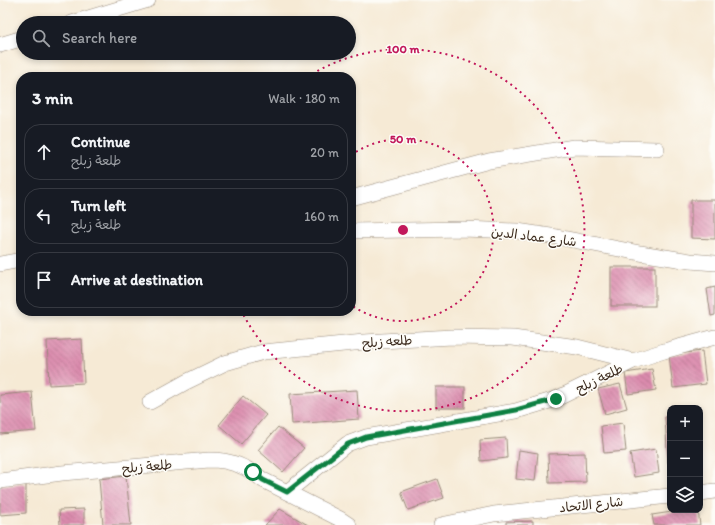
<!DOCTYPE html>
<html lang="en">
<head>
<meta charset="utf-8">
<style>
  :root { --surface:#171b24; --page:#20242c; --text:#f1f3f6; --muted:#9ea1a6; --line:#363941 }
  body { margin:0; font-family:Itim,"Playpen Sans Arabic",sans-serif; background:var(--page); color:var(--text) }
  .controls { position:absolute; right:12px; bottom:12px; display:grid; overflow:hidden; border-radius:8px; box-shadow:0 2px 6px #0003 }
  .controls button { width:36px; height:36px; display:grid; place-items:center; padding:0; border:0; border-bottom:1px solid var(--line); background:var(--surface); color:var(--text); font:20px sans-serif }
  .stop { position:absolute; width:12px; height:12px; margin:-9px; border:3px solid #0b8043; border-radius:50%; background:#fff }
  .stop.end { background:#0b8043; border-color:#fff; box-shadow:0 1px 4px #0008 }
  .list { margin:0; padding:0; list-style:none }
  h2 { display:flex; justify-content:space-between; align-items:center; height:52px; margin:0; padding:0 16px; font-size:17px }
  h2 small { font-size:13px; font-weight:400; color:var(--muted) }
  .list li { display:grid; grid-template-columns:26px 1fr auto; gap:12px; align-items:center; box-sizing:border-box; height:56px; margin:0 8px 8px; padding:0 8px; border:1px solid var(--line); border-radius:16px }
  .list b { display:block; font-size:15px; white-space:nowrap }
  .list p { margin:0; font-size:13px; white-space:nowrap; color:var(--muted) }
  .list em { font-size:13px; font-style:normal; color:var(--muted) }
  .icon { flex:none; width:22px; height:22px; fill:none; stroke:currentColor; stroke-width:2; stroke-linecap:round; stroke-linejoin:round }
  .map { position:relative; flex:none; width:715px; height:525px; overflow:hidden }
  .search { position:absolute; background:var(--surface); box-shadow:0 2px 6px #0003; left:16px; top:16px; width:340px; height:44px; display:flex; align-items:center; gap:10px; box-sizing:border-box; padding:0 14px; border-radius:22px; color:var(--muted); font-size:15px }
  .panel { position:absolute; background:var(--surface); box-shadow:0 2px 6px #0003; left:16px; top:72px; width:340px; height:244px; border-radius:16px }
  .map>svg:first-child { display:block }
  .building { fill:url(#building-back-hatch) }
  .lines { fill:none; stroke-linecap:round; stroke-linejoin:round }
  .minor-casing { stroke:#988a7a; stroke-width:16 }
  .minor { stroke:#fff; stroke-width:15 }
  .route { stroke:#0b8043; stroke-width:5 }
  .ring { fill:none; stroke:#c2185b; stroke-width:2; stroke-dasharray:2 4 }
  .labels { text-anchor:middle; stroke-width:3; stroke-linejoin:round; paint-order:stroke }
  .street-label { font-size:13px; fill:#3b2a1e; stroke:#fdfcf7 }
  .centre { fill:#c2185b; stroke:#fdfcf7; stroke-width:2 }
  .ring-label { font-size:12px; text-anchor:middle; font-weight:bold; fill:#c2185b; stroke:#fdfcf7; stroke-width:3; stroke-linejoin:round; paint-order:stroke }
</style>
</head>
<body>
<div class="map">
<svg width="715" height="525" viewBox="0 0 715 525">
  <defs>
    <pattern id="building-back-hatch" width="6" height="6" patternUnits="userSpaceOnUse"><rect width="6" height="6" fill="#db8bad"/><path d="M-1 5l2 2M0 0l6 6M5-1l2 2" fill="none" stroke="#b3728c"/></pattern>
  </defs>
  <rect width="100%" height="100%" fill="#fdfcf7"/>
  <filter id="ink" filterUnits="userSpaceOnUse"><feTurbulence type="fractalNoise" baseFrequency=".025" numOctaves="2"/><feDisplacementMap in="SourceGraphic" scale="8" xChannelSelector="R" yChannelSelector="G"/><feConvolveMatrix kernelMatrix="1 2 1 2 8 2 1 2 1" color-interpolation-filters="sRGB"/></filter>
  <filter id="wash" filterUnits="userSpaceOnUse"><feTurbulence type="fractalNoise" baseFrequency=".012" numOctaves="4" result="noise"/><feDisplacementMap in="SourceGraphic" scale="16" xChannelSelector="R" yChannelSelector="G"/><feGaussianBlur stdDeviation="0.9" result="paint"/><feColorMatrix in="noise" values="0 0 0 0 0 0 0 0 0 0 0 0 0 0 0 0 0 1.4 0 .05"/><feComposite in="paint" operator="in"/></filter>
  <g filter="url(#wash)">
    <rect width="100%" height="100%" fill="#f6ead5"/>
    <g id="blocks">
      <g class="building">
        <path d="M 691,200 L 715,200 L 715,239 L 691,238 Z"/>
        <rect x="611" y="267" width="44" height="39"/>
        <path d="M 715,287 L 715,315 L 711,316 L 707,289 Z"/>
        <path d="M 82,339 L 84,383 L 49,385 L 47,341 Z"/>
        <path d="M 702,351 L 706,384 L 673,388 L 669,355 Z"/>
        <path d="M 652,369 L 656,390 L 628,394 L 625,373 Z"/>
        <path d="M 620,384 L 627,408 L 605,414 L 598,389 Z"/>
        <rect x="436" y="387" width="29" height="21"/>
        <path d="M 357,390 L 359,419 L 292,424 L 290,394 Z"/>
        <path d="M 32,392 L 36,431 L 0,434 L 0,395 Z"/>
        <path d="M 243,396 L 266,415 L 241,444 L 219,425 Z"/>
        <path d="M 670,416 L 670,463 L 668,463 L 665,417 Z"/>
        <path d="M 623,423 L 626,451 L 604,453 L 601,426 Z"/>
        <path d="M 278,427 L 304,448 L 283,472 L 258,450 Z"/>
        <path d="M 506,438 L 507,458 L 481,461 L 480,440 Z"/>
        <path d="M 656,449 L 659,473 L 634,477 L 630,453 Z"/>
        <path d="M 519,450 L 538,453 L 535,481 L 516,479 Z"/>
        <path d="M 585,453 L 586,482 L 549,483 L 548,454 Z"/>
        <path d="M 126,476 L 131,525 L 103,525 L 99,479 Z"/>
        <path d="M 437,479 L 444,498 L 408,510 L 401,492 Z"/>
        <path d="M 26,484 L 26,513 L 0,515 L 0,486 Z"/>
        <path d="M 84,509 L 84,525 L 60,525 L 59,510 Z"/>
        <path d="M 280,509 L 308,525 L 265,525 Z"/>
        <path d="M 685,510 L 698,510 L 700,525 L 654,525 L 652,515 Z"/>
        <path d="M 533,521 L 533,525 L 506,525 L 506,522 Z"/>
      </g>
    </g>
  </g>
  <g filter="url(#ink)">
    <use href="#blocks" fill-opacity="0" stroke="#988a7a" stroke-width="1"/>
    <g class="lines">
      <g class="minor-casing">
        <g id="minor">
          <path d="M 72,23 L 148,0"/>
          <path d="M 0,45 L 23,38"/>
          <path d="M 351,198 L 489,161 L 574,147 L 657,149"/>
          <path d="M 351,231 L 463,229 L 517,231 L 557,237 L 640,253 L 690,261 L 715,263"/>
          <path d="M 0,264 L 21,260"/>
          <path d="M 150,402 L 186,382 L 225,363 L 263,352 L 364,342 L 452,337 L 513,338 L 577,347 L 633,361"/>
          <path d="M 0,481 L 62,473 L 209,460 C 231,460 246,466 263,480 L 340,519 L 349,525"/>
          <path d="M 287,492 L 347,444 L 366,437 L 516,411 L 556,399 L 633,361 L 664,351 L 715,337"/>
          <path d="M 700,493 L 715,491"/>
          <path d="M 441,525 L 494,514 L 670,496"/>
        </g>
      </g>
      <use href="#minor" class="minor"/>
    </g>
  </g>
  <g class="lines" filter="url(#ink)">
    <path class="route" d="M 253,472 L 263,480 L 287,492 L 348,444 L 366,437 L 516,410 L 556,399"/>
  </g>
  <g class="ring">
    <path d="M351 155A91 91 0 1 1 351 305"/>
    <path d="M307 77A181 181 0 1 1 242 312"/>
  </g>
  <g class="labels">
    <g class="street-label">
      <text transform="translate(534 236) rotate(7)" y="5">شارع عماد الدين</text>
      <text transform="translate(387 341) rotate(-4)" y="5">طلعه زبلح</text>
      <text transform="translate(599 378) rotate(-26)" y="5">طلعة زبلح</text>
      <text transform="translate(147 466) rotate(-5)" y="5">طلعة زبلح</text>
      <text transform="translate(591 504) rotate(-6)" y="5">شارع الاتحاد</text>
    </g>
  </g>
  <circle cx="403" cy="230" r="6" class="centre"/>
  <g class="ring-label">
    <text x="403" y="53">100 m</text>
    <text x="403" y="143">50 m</text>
  </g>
</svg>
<div class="controls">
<button>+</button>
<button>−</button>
<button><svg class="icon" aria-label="layers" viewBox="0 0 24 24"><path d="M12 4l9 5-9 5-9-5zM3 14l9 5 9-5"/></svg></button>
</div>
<div class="stop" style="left:253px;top:472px"></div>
<div class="stop end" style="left:556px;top:399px"></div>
<div class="search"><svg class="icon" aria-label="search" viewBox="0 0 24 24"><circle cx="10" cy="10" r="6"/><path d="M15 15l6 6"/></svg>Search here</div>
<section class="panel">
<h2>3 min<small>Walk · 180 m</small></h2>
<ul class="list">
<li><svg class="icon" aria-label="ahead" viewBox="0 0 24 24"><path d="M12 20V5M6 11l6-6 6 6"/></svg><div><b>Continue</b><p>طلعة زبلح</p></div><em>20 m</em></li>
<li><svg class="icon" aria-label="left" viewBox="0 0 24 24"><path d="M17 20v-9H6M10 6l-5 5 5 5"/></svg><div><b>Turn left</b><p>طلعة زبلح</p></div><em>160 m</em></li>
<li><svg class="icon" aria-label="arrive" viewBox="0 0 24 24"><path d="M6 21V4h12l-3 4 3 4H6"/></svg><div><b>Arrive at destination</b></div></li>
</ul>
</section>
</div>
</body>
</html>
